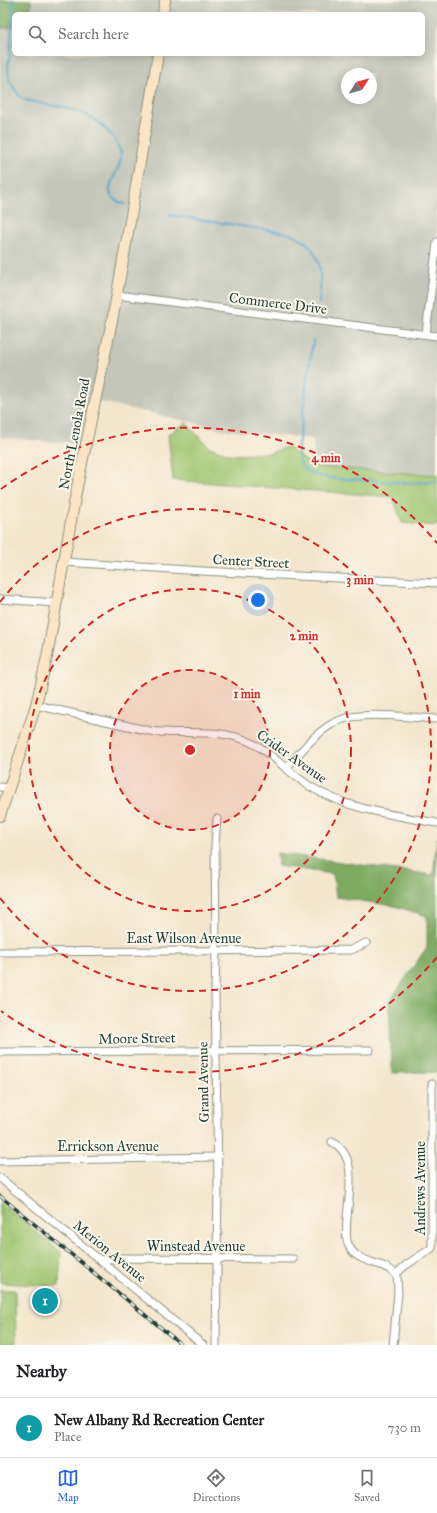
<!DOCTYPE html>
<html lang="en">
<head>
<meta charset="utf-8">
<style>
  :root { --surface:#fff; --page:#f6f6f6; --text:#202124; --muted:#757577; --line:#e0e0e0; --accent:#2563eb }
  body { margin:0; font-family:"IM FELL Great Primer",serif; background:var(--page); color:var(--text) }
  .compass { position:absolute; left:341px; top:68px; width:36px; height:36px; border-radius:50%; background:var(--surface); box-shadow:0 2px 10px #0003; rotate:53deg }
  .you { position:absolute; left:258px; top:600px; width:14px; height:14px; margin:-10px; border:3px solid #fff; border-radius:50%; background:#1a73e8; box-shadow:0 0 0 6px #1a73e833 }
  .badge { display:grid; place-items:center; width:26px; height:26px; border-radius:50%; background:var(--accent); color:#fff; font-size:13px; font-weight:700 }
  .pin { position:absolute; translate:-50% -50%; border:2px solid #fff; box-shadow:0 1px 4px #0006 }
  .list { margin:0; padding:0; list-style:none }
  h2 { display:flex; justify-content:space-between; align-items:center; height:52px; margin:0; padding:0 16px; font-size:17px }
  h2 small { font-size:13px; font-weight:400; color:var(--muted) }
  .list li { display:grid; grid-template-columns:26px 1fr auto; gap:12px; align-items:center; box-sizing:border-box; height:60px; padding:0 16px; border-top:1px solid var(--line) }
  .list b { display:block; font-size:15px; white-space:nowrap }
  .list p { margin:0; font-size:13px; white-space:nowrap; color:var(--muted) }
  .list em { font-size:13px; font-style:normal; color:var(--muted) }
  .icon { flex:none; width:22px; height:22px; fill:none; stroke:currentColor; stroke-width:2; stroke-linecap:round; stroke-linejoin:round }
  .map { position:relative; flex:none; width:437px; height:1345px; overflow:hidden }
  .search { position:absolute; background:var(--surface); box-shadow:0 2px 10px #0003; left:12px; right:12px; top:12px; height:44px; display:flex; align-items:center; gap:10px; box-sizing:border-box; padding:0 14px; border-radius:6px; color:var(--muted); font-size:15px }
  .sheet { height:112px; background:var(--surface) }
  nav { display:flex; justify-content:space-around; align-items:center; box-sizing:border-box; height:56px; border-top:1px solid var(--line); background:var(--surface); font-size:11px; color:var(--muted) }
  nav a { display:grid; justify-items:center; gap:2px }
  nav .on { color:var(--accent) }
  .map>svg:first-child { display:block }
  .industrial { fill:#c3c6b9; fill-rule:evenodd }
  .green { fill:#9ec570; stroke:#5e8152 }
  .forest { fill:#7eaa62; stroke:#4e744b }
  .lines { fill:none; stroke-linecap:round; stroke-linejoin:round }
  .stream { stroke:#4ea4cb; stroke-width:2 }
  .street-casing { stroke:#8a9280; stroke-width:9 }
  .secondary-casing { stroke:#8a9280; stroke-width:12 }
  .street { stroke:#fff; stroke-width:7 }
  .secondary { stroke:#fce5c4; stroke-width:10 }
  .rail-casing { stroke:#1f3d34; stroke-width:3.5 }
  .rail { stroke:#fbf7ec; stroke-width:2; stroke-dasharray:6; stroke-linecap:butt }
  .ring { fill:none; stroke:#d62828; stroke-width:2; stroke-dasharray:7 5 }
  .labels { text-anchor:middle; stroke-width:4; stroke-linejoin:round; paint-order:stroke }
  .street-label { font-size:14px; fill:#1f3d34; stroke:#fbf7ec }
  .centre { fill:#d62828; stroke:#fbf7ec; stroke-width:2 }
  .ring-label { font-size:12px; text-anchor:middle; font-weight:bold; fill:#d62828; stroke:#fbf7ec; stroke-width:4; stroke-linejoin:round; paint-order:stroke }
</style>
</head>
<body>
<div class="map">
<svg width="437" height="1345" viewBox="0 0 437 1345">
  <rect width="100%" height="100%" fill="#fbf7ec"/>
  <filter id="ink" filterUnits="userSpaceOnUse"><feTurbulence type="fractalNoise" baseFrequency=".025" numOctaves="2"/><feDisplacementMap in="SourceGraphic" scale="8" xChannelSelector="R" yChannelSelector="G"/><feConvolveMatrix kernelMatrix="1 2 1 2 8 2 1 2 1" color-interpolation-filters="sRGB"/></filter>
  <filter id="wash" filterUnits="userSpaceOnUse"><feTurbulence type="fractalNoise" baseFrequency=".012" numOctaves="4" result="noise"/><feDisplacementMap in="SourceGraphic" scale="16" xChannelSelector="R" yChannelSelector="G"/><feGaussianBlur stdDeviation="0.9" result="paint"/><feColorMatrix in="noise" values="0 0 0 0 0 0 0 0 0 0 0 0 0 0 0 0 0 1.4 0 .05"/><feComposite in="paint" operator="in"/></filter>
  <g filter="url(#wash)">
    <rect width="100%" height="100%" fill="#f4e6cd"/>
    <path class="industrial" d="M 0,0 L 437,0 L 437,475 L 315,467 L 313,439 L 225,430 L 92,400 L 79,444 L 0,438 ZM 14,14 L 423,14 L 423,54 L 14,54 ZM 347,74 L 371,74 L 371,98 L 347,98 Z"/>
    <g class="green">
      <path d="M 186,423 L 209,447 L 232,455 L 270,453 L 287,447 L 315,467 L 437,475 L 437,526 L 402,523 L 393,497 L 173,480 L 168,434 Z"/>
      <path d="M 0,1202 L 61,1252 L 59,1286 L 0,1283 Z"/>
      <path d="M 0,1290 L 15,1290 L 16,1344 L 0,1344 Z"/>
    </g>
    <g class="forest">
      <path d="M 0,0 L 31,0 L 30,14 L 14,14 L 14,28 L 0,28 Z"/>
      <path d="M 437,838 L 437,1072 L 392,1073 L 389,1002 L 427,947 L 427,916 L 394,906 L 336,897 L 333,874 L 278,866 L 277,853 L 433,875 Z"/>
    </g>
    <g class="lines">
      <g class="stream">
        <path d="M 13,0 L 13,16 L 8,70 L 10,82 L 20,97 L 25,100 C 48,106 76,106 95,120 C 106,128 121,143 121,157 C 120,175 94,194 125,204"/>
        <path d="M 169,215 L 287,233 C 324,244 322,273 319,304"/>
        <path d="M 313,340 C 309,367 305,393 302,420 C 301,432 295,452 300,463 C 305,473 319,477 329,478 L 409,483 L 437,482"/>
      </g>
    </g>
  </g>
  <g filter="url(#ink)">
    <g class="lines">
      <g class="street-casing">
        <g id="street">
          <path d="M 117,295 L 437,336"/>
          <path d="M 426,334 L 437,242"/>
          <path d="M 64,562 L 202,571 L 437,583"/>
          <path d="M 0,599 L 56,603"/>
          <path d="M 36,705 L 150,731 C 189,736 225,725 261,748 C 278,760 293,776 311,787 C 348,810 395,815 437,823"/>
          <path d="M 286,768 C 301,752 317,730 338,721 C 362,710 411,718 437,719"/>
          <path d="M 0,787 L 9,788"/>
          <path d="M 0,952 L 351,950 L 366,943"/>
          <path d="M 0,1052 L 370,1050"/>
          <path d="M 332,1142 C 365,1159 342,1212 347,1240 C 352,1266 385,1259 397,1276 L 398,1293 L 393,1345"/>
          <path d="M 0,1161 L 217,1157"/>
          <path d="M 0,1178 L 203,1345"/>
          <path d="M 100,1260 L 119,1258 L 293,1259"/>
          <path d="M 396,1274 L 406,1265 L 432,1248 L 432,1084"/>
          <path d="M 216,1345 L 218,1184 L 215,990 L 216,951 L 215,845 L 217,819"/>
        </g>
      </g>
      <g class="secondary-casing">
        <g id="secondary">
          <path d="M 163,14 L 165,0"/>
          <path d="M 0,816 L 36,705 L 47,657 L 77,487 L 113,316 L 132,210 L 158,54"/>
        </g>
      </g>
      <use href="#street" class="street"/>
      <use href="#secondary" class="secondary"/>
      <g class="rail-casing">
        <path id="rail" d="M 0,1196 L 182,1345"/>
      </g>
      <use href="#rail" class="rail"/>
    </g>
  </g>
  <circle cx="190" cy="750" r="80" fill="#d62828" fill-opacity=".12"/>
  <g class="ring">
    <circle cx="190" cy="750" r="80"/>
    <circle cx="190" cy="750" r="161"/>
    <path d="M0 602A241 241 0 1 1 0 898"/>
    <path d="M437 957A322 322 0 0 1 1 1011M1 489A322 322 0 0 1 437 543"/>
  </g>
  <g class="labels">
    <g class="street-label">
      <text transform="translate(278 303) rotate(7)" y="5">Commerce Drive</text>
      <text transform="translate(74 434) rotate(-79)" y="5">North Lenola Road</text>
      <text transform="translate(251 561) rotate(3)" y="5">Center Street</text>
      <text transform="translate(292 756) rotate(35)" y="5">Crider Avenue</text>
      <text x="184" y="943">East Wilson Avenue</text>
      <text transform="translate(137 1038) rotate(-1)" y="5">Moore Street</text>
      <text transform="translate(203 1082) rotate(-91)" y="5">Grand Avenue</text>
      <text x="108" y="1151">Errickson Avenue</text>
      <text transform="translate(420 1188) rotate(-90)" y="5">Andrews Avenue</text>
      <text x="196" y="1251">Winstead Avenue</text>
      <text transform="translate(110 1251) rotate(39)" y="5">Merion Avenue</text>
    </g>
  </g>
  <circle cx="190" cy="750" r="6" class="centre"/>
  <g class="ring-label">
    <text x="326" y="462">4 min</text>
    <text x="360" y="584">3 min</text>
    <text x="304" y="640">2 min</text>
    <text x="247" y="698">1 min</text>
  </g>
</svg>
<svg class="compass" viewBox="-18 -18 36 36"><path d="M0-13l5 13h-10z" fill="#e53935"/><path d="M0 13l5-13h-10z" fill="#757577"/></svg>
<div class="you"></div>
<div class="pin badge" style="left:45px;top:1301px;background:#0f9aa8">1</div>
<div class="search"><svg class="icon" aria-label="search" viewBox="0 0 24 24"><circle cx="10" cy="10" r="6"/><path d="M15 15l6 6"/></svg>Search here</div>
</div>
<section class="sheet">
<h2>Nearby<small></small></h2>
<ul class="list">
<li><span class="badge" style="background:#0f9aa8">1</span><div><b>New Albany Rd Recreation Center</b><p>Place</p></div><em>730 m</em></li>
</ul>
</section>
<nav>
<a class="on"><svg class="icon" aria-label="map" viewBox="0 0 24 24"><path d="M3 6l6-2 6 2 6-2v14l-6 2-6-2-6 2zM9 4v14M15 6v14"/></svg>Map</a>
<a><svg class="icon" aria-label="directions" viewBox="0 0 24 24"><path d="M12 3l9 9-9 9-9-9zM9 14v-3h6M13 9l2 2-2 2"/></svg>Directions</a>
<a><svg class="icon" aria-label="saved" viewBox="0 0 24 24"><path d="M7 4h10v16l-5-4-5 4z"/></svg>Saved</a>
</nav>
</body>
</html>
